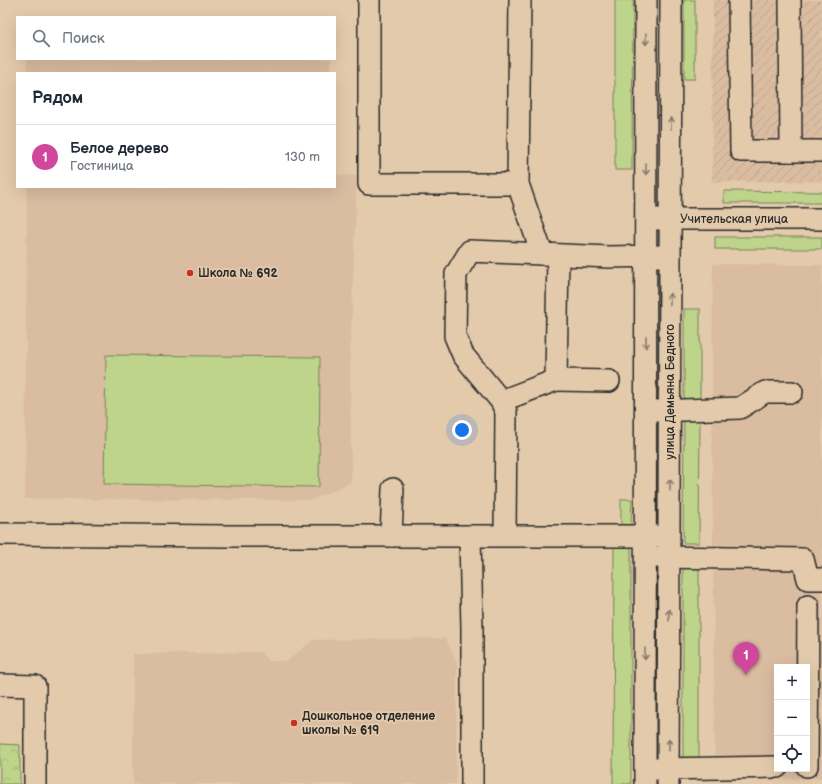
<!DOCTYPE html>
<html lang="ru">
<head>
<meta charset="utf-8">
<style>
  :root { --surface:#fff; --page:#f2f2f3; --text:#1f2937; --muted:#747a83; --line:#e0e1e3; --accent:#b45309 }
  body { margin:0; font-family:"Balsamiq Sans",sans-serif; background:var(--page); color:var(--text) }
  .controls { position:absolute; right:12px; bottom:12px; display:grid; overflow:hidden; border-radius:0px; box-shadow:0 4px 16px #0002 }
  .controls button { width:36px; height:36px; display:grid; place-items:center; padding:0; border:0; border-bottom:1px solid var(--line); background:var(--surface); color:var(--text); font:20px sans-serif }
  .you { position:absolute; left:462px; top:430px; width:14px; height:14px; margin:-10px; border:3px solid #fff; border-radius:50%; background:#1a73e8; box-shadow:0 0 0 6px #1a73e833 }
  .badge { display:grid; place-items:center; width:26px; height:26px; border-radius:50%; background:var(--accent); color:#fff; font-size:13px; font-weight:700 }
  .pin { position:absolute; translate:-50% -33px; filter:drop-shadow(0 1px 2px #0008) }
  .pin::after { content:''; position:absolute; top:21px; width:14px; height:12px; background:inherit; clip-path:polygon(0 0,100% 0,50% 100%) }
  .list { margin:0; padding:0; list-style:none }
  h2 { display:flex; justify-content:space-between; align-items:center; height:52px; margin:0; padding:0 16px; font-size:17px }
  h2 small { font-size:13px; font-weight:400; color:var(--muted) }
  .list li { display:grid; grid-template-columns:26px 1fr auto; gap:12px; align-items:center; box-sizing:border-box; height:64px; padding:0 16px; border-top:1px solid var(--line) }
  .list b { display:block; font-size:15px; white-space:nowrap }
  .list p { margin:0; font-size:13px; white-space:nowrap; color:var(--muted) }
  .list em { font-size:13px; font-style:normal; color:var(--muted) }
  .icon { flex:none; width:22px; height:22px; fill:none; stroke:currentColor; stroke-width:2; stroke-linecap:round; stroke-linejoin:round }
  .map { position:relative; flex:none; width:822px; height:784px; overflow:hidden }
  .search { position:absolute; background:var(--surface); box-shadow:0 4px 16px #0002; left:16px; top:16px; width:320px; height:44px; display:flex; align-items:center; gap:10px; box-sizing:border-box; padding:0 14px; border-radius:0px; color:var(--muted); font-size:15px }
  .panel { position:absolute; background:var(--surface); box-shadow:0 4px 16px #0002; left:16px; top:72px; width:320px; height:116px; border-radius:0px }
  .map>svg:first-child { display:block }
  .built { fill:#dabca1; fill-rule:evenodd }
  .industrial { fill:url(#industrial-furrows) }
  .green { fill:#bed48a; stroke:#74805a }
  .forest { fill:url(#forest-crowns); stroke:#74805a }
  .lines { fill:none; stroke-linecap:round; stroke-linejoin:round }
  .minor-casing { stroke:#2b2b2b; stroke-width:24 }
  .minor { stroke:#e3caab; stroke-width:21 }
  .oneway { stroke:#877a6b }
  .poi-dot { fill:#c8321e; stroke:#e3caab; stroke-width:1.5 }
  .labels { text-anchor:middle; stroke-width:3.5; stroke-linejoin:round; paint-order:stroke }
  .street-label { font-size:12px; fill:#2b2b2b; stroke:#e3caab }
  .poi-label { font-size:12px; font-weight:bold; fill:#2b2b2b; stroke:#e3caab; text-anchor:start }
</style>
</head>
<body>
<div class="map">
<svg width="822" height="784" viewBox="0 0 822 784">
  <defs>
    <pattern id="industrial-furrows" width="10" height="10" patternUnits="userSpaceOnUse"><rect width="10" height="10" fill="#dabca1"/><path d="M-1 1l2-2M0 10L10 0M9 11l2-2" fill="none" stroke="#bba28b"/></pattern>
    <pattern id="forest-crowns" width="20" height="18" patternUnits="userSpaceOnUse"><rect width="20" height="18" fill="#bed48a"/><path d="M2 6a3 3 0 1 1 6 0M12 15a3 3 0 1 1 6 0" fill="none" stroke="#a3b677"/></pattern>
  </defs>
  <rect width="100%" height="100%" fill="#e3caab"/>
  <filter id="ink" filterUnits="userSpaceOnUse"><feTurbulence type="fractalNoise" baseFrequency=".025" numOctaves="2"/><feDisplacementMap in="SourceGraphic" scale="8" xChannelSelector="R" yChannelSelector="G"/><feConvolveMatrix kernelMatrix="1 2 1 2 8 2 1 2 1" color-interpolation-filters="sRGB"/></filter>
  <g filter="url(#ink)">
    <g class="built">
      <rect x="27" y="59" width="304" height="14"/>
      <path d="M 335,169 L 338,175 L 357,176 L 350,360 L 351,482 L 312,500 L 25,499 L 27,187 L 335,187 Z"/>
      <path d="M 713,264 L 822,265 L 822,778 L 715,780 L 712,410 ZM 777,667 L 807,667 L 807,769 L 777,769 Z"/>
      <path d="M 445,638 L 457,663 L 456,784 L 133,784 L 133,654 L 261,652 L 268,661 L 287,661 L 313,640 Z"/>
    </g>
    <path class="industrial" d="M 713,0 L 822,0 L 822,181 L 712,182 Z"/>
    <g class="green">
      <path d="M 615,0 L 633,0 L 632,170 L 615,170 Z"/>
      <rect x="684" y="0" width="11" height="79"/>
      <path d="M 724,191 L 822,192 L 822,203 L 724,203 Z"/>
      <rect x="715" y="237" width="107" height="12"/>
      <rect x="684" y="309" width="16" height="97"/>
      <path d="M 106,355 L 320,357 L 319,487 L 104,484 Z"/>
      <path d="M 684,416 L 700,416 L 699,543 L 683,543 Z"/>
      <path d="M 621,499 L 632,499 L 631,525 L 621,525 Z"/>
      <path d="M 614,545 L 631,545 L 631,784 L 613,784 Z"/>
      <path d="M 683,553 L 699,553 L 699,771 L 683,763 Z"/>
    </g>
    <path class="forest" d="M 0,744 L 20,745 L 20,784 L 0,784 Z"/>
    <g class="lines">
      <g class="minor-casing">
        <g id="minor">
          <path d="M 369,0 L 369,184 L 518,184"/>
          <path d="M 520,0 L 518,184 L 542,254 L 609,257 L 659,256"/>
          <path d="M 739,0 L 741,151 L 822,151"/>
          <path d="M 790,0 L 791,151"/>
          <path d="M 657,219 L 822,219"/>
          <path d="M 556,380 L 609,381"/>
          <path d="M 501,401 L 556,380 L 558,255"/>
          <path d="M 655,411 L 740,408 L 765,392 L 792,392"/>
          <path d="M 0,534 L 226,536 L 659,536"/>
          <path d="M 505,535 L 506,412 L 501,401 L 463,355 L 455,336 L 456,274 L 470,251 L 542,254"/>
          <path d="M 391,536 L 393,489"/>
          <path d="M 470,536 L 472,629 L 472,784"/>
          <path d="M 656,557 L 803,559 L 808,579 L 822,579"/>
          <path d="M 0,685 L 35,686 L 35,784"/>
          <path d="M 807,766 L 808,606"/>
          <path d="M 656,769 L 777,767"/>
          <path d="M 645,784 L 646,0"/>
          <path d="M 668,784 L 671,0"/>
        </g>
      </g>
      <use href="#minor" class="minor"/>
    </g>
    <defs><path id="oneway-shaft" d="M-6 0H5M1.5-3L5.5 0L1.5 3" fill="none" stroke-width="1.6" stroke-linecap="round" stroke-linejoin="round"/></defs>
    <g class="oneway">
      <use href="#oneway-shaft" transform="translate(646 39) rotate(90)"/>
      <use href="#oneway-shaft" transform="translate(671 123) rotate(-90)"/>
      <use href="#oneway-shaft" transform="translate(646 169) rotate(90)"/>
      <use href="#oneway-shaft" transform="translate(670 299) rotate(-90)"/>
      <use href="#oneway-shaft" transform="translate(646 342) rotate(90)"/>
      <use href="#oneway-shaft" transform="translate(670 485) rotate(-90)"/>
      <use href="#oneway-shaft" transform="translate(669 615) rotate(-90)"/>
      <use href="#oneway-shaft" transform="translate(645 654) rotate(90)"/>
      <use href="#oneway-shaft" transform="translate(669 745) rotate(-90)"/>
    </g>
  </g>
  <g class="poi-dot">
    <circle cx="190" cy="273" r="4"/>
    <circle cx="294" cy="723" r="4"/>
  </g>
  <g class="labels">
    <g class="street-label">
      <text x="734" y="223">Учительская улица</text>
      <text transform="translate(670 392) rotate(-90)" y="4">улица Демьяна Бедного</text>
    </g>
    <g class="poi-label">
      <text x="198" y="277">Школа № 692</text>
      <text x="302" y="720">Дошкольное отделение<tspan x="302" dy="14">школы № 619</tspan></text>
    </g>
  </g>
</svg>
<div class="controls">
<button>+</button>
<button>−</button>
<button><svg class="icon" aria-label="locate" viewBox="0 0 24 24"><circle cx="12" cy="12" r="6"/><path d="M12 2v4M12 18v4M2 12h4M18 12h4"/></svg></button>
</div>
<div class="you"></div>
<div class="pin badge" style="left:746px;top:675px;background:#d1479c">1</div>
<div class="search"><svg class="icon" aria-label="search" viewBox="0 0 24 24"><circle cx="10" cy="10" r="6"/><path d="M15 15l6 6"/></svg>Поиск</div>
<section class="panel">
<h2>Рядом<small></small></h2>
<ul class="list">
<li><span class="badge" style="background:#d1479c">1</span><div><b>Белое дерево</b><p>Гостиница</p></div><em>130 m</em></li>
</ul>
</section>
</div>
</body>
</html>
